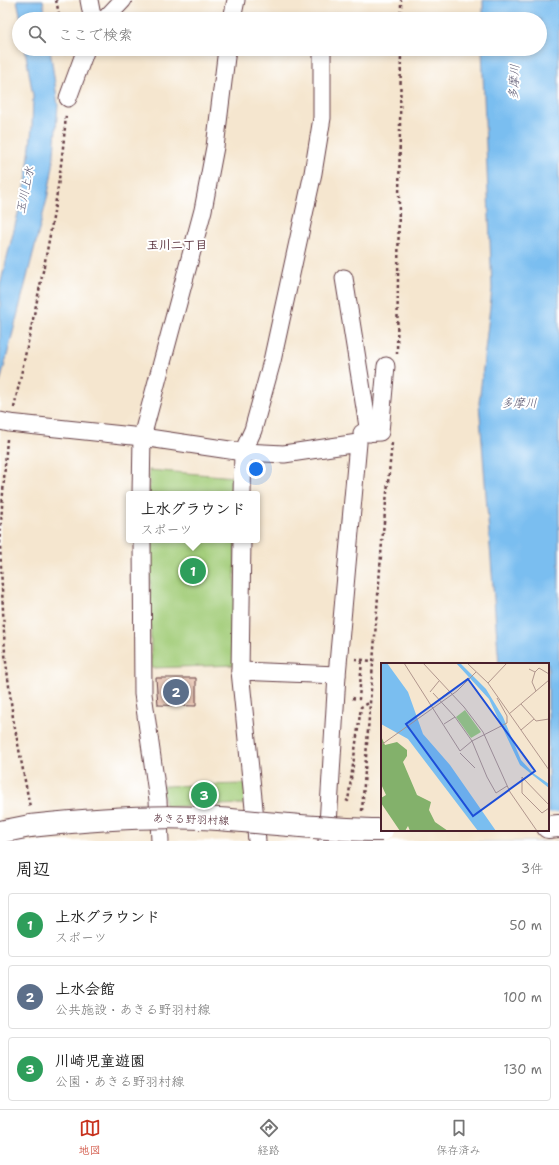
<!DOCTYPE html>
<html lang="ja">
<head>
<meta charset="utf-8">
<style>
  :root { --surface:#fff; --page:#f6f6f6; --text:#222; --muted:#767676; --line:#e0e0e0; --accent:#c8321e }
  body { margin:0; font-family:"Shantell Sans","Klee One",sans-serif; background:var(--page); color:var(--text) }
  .you { position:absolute; left:256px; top:469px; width:14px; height:14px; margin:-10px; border:3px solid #fff; border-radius:50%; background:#1a73e8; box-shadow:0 0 0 6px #1a73e833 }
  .badge { display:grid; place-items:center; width:26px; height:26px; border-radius:50%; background:var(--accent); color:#fff; font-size:13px; font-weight:700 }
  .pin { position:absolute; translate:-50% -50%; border:2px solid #fff; box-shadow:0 1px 4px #0006 }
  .popup { position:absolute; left:126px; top:491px; width:134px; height:52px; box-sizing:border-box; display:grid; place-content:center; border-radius:4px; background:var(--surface); filter:drop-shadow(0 1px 3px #0005); font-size:13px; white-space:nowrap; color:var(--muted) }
  .popup b { font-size:15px; color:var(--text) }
  .popup::after { content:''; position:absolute; left:50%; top:100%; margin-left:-8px; border:8px solid transparent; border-top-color:var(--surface) }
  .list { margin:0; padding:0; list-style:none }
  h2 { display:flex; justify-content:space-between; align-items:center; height:52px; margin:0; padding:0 16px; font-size:17px }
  h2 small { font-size:13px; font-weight:400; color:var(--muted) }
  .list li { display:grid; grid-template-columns:26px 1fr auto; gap:12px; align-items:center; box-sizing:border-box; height:64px; margin:0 8px 8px; padding:0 8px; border:1px solid var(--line); border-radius:4px }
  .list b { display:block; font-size:15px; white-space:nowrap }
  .list p { margin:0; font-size:13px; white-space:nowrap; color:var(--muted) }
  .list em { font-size:13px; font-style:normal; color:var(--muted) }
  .icon { flex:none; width:22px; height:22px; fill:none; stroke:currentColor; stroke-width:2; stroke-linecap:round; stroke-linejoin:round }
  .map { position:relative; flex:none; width:559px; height:841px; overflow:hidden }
  .search { position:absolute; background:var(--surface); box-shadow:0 2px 6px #0003; left:12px; right:12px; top:12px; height:44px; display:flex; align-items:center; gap:10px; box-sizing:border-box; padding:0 14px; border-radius:22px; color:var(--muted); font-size:15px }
  .sheet { height:268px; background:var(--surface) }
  nav { display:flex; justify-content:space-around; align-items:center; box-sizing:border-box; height:56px; border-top:1px solid var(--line); background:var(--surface); font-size:11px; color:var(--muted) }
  nav a { display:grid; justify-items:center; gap:2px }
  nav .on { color:var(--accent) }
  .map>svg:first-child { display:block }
  .green { fill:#a4ce7b; stroke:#777653 }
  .water { fill:#7abef0; stroke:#626e8e }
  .pier { fill:#f5e6cf }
  .building { fill:#e1b59f }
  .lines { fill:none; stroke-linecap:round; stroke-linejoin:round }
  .minor-casing { stroke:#643d44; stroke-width:19 }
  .major-casing { stroke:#643d44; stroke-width:24 }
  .path { stroke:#643d44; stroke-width:2.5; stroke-dasharray:3 3; stroke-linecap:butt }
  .minor { stroke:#fff; stroke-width:17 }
  .major { stroke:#fff; stroke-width:22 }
  .major-bridge-casing { stroke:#643d44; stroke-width:24; stroke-linecap:butt }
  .major-bridge { stroke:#fff; stroke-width:22 }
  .labels { text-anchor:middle; stroke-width:4; stroke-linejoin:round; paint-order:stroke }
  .street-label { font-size:11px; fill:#4a1f2b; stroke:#fff }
  .water-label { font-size:12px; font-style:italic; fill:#5b5770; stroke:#fff }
  .neighbourhood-label { font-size:12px; font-weight:bold; fill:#4a1f2b; stroke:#fff }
  .inset-road { fill:none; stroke:#b1968d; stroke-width:1 }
  .view { fill:#1d4ed8; fill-opacity:0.15; stroke:#1d4ed8; stroke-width:2 }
  .inset-edge { fill:none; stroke:#4a1f2b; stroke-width:2 }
</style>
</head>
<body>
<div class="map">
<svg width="559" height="841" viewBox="0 0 559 841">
  <rect width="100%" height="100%" fill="#fff"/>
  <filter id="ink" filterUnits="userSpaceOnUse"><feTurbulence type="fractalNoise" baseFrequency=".025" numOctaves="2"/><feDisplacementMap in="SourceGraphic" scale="8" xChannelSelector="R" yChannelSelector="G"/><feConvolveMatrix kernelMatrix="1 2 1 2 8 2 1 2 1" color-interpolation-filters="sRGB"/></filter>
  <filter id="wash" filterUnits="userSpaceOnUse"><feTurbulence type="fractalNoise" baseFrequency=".012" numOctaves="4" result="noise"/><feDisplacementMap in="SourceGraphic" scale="16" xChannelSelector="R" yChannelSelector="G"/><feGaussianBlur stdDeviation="0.9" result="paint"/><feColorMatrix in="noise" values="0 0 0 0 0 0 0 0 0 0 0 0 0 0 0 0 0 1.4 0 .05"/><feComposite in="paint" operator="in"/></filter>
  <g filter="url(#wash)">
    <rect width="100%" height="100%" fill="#f5e6cf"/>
    <g class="green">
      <path d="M 149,470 L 235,477 L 235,494 L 149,494 Z"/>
      <path d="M 150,540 L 235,540 L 235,665 L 151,668 Z"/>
      <path d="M 245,784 L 245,804 L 165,807 L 162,786 Z"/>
    </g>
    <g class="water">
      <path d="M 17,0 L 43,0 L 46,19 L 21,19 Z"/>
      <path d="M 483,0 L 559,0 L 559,841 L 464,841 L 548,830 L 548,664 L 499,664 L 479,403 L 492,289 L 482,49 L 540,49 L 540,19 L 483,19 Z"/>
      <path d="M 25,49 L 50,49 L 58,105 L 53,166 L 47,199 L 0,383 L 0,285 L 26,182 L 32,128 L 33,96 Z"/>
    </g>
    <path class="pier" d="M 559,812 L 559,841 L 462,841 L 465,830 L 548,830 L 548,813 Z"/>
    <g id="blocks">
      <path class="building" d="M 156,678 L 196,678 L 196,706 L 158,705 Z"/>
    </g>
  </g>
  <g filter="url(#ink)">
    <use href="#blocks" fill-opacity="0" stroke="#643d44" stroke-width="1"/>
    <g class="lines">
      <g class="minor-casing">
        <g id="minor">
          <path d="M 89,0 L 92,16 L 98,19"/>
          <path d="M 105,19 L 123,0"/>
          <path d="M 232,19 L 236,0"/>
          <path d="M 68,98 L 86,49"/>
          <path d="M 344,278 L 369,433"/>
          <path d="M 0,421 L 9,423 L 142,437 L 243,452 L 284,454 L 358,443 L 337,675 L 327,841"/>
          <path d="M 362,433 L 380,432 L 386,366"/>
          <path d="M 141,494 L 142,437 L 203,210 L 215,147 L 227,49"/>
          <path d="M 242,494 L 243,452 L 253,430 L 272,361 L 313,173 L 322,118 L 322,49"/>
          <path d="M 142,540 L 143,694 L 158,800 L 160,841"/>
          <path d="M 240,671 L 242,540"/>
          <path d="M 257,841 L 253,798 L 240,671 L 337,675"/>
        </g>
      </g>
      <g class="major-casing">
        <g id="major">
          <path d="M 548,827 L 559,826"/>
          <path d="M 0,832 L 30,826"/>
        </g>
      </g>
      <g class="path">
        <path d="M 56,0 L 60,19"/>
        <path d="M 401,19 L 401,0"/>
        <path d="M 65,49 L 66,55"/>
        <path d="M 397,354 L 401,49"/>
        <path d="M 14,408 C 34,311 59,213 66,114"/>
        <path d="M 7,439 L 2,506 L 0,544 L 5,654 L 13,718 L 30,807"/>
        <path d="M 355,659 L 372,661"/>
        <path d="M 352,698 L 359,699 L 362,660"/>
        <path d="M 346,800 L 348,801 L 361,707 L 369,703"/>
        <path d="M 362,811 L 382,542 L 392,443"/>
      </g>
      <use href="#minor" class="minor"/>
      <use href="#major" class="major"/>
      <g class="major-bridge-casing">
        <path id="major-bridge" d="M 30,826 C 92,819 156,814 218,819 C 273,823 327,830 382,830"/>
      </g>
      <use href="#major-bridge" class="major-bridge"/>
    </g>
  </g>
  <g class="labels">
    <g class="street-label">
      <text transform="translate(191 819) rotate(2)" y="4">あきる野羽村線</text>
    </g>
    <g class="water-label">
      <text transform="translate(514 82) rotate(-87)" y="4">多摩川</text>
      <text transform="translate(25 190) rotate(-78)" y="4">玉川上水</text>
      <text x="519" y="407">多摩川</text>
    </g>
    <g class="neighbourhood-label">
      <text x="177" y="249">玉川二丁目</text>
    </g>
  </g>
  <g transform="translate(381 663)">
    <rect width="168" height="168" fill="#f5e6cf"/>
    <path d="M 84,47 L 100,69 L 90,75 L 75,54 Z" fill="#a4ce7b"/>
    <path d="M 0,73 L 4,82 L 16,79 L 26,87 L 26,93 L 22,99 L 36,132 L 50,139 L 48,147 L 54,159 L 67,168 L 29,168 L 27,163 L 24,168 L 19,168 L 0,140 L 0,135 L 5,132 L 0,121 Z" fill="#83b16b"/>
    <path d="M 0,0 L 6,0 L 27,29 L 42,71 L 69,102 L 115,168 L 97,168 L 27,76 L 0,61 ZM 75,0 L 79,0 L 105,26 L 122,54 L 140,97 L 152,110 L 168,121 L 168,125 L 139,102 L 108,36 Z" fill="#7abef0"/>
    <path class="inset-road" d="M 23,0 L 79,88 L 91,78 L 126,60 L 126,53 L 116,35M 42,0 L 83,44 L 102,69 L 129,129 L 156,168M 86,0 L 107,20 L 168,107M 148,6 L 154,9 L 158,5 L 168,11M 154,9 L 151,19 L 155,28M 107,20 L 126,0M 49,29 L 58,18M 52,30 L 74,54 L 63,61M 140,41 L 155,58 L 168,56M 51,42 L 69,28M 128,51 L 168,17M 74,54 L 91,78 L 106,114 L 115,130 L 126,123M 140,67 L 153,56M 0,82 L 76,28 L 95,9M 79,90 L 94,105M 168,142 L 141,114 L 141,130 L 161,150 L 168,145"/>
    <path class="view" d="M 87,16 L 154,108 L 92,153 L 25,61 Z"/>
    <rect width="168" height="168" class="inset-edge"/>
  </g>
</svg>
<div class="you"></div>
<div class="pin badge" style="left:193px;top:571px;background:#2e9e5b">1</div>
<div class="popup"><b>上水グラウンド</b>スポーツ</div>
<div class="pin badge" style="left:176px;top:692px;background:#5c6f8a">2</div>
<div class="pin badge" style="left:204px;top:795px;background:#2e9e5b">3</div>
<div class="search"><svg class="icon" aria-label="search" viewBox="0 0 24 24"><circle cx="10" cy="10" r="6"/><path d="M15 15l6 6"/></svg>ここで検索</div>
</div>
<section class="sheet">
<h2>周辺<small>3件</small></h2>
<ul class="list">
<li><span class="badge" style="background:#2e9e5b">1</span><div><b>上水グラウンド</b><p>スポーツ</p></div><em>50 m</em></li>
<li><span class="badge" style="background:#5c6f8a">2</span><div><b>上水会館</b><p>公共施設 · あきる野羽村線</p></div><em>100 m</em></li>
<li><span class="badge" style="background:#2e9e5b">3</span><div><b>川崎児童遊園</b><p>公園 · あきる野羽村線</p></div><em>130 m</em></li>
</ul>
</section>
<nav>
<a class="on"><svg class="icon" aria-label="map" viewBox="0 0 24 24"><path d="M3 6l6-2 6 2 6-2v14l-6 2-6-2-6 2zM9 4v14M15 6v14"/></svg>地図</a>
<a><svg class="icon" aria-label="directions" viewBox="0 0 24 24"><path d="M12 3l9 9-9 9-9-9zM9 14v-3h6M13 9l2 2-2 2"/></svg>経路</a>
<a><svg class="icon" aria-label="saved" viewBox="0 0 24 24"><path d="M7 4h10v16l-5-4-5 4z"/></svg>保存済み</a>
</nav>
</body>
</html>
